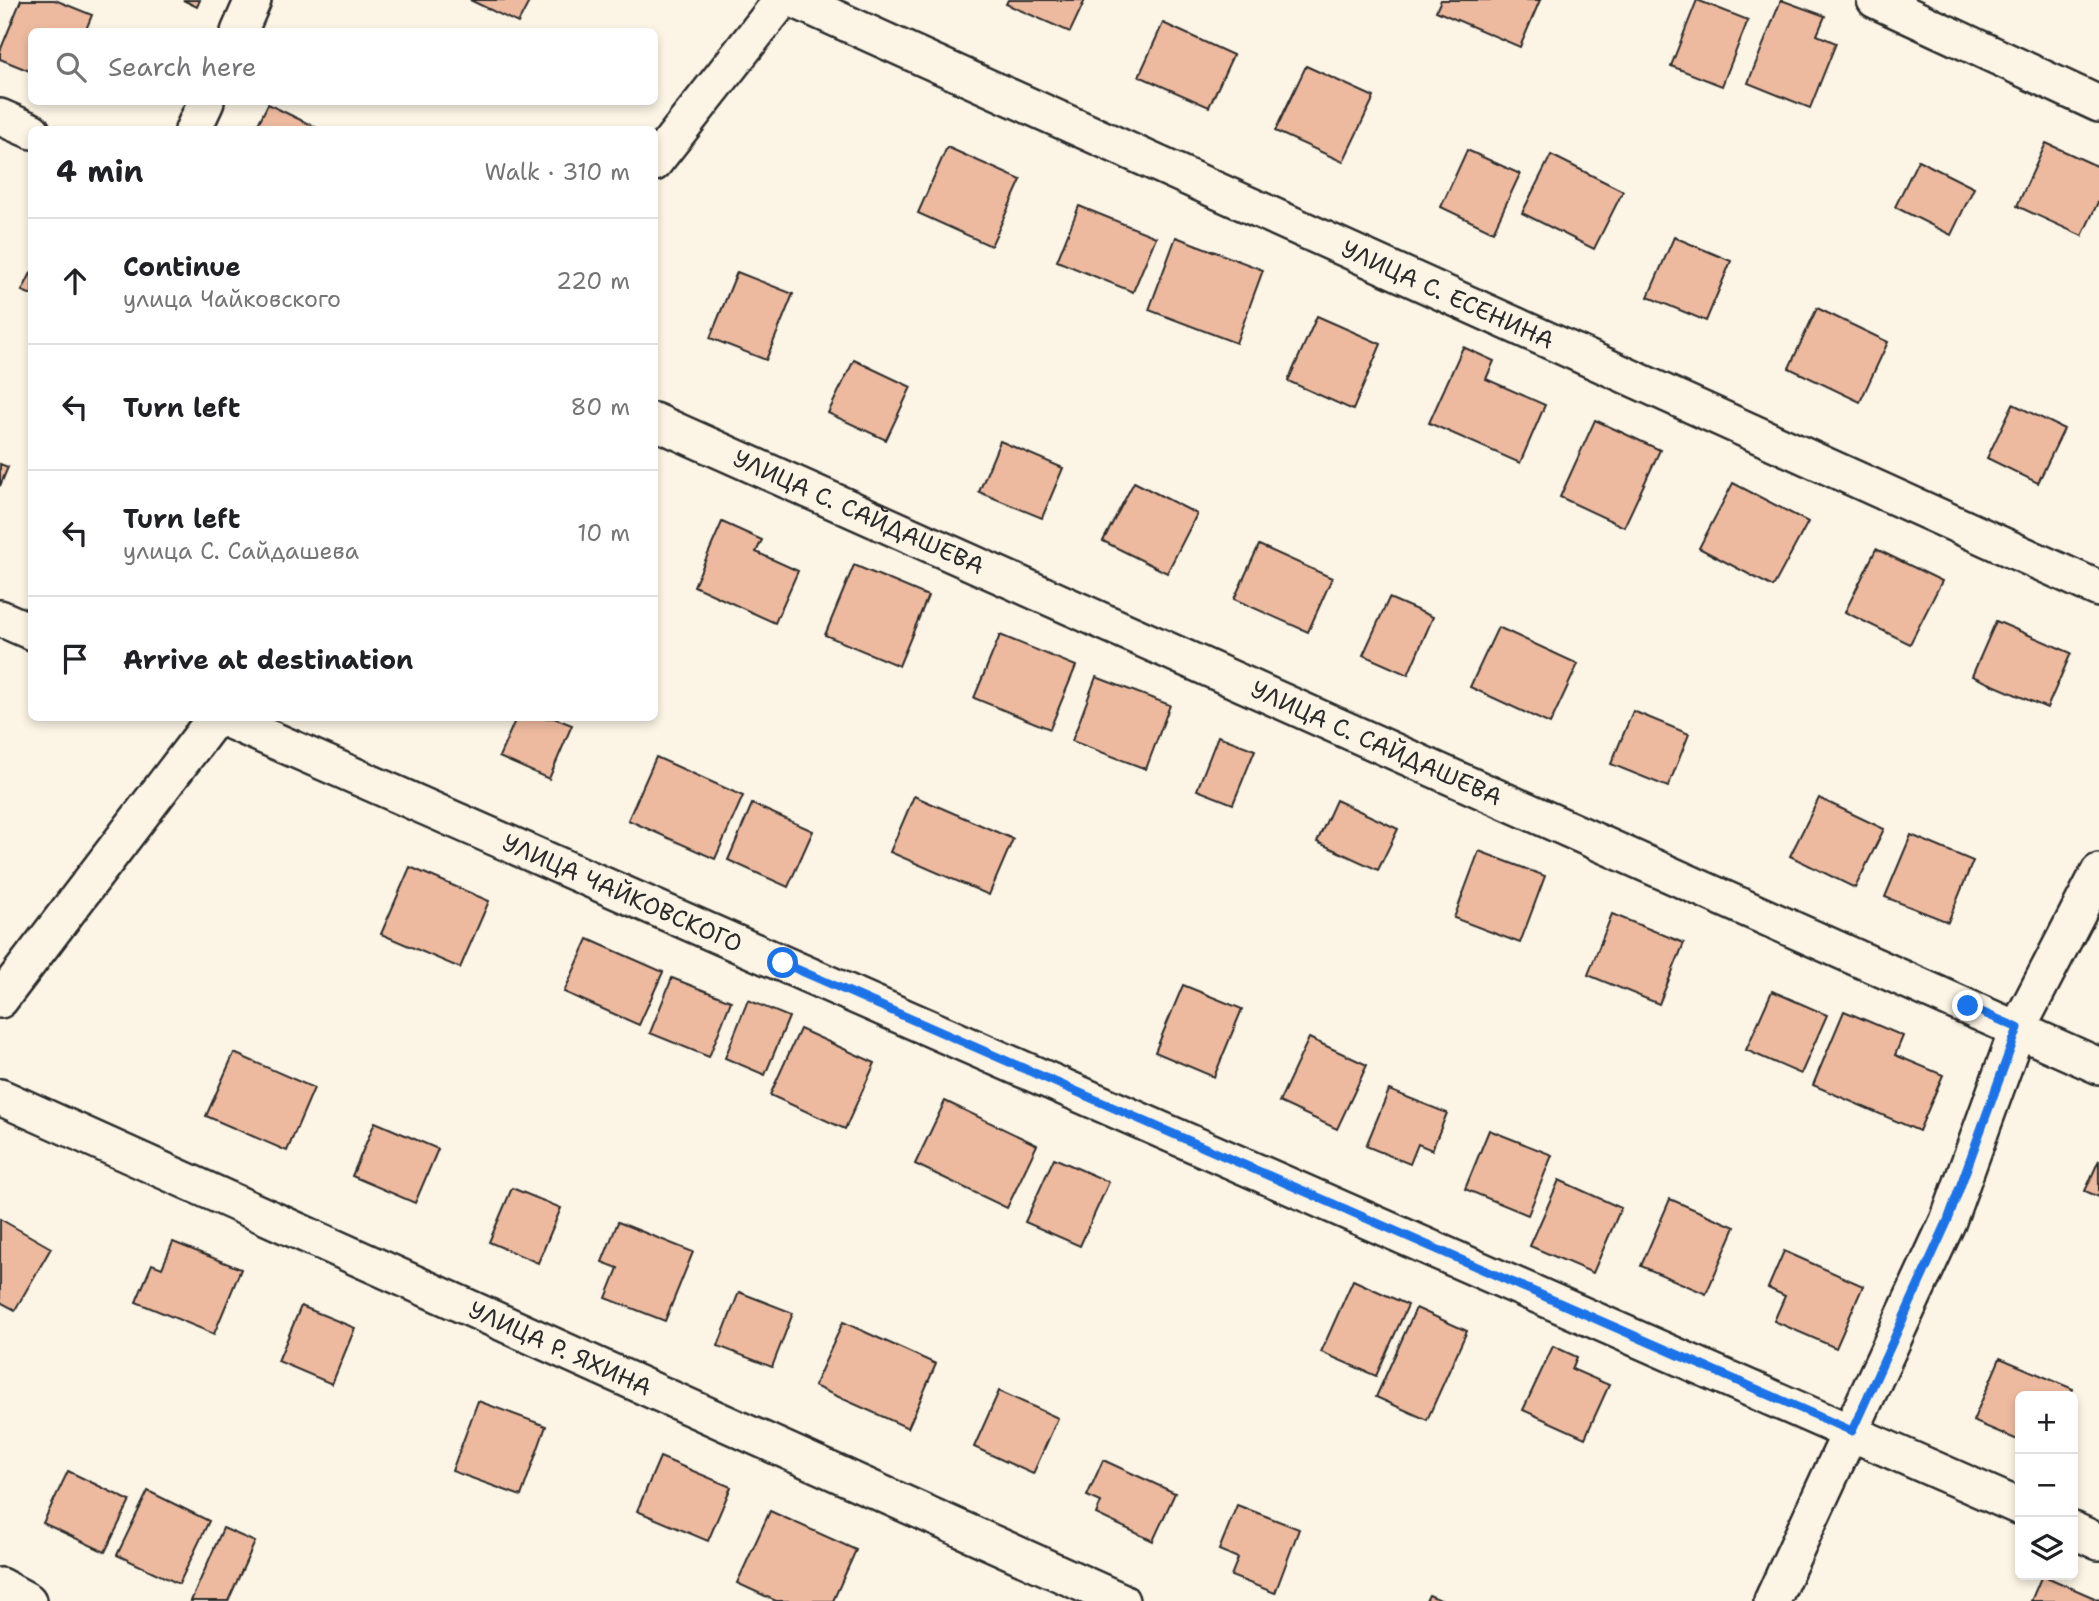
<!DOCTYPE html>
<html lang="en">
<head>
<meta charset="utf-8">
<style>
  :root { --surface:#fff; --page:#f2f2f2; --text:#202124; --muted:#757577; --line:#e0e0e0 }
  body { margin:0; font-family:"Shantell Sans",sans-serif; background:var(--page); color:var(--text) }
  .controls { position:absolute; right:21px; bottom:21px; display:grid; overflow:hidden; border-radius:10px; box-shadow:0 4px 10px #0003 }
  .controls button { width:63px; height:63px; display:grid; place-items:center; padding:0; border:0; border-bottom:2px solid var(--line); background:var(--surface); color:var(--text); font:35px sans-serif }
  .stop { position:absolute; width:21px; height:21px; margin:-16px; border:5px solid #1a73e8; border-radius:50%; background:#fff }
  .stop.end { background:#1a73e8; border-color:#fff; box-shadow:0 2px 7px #0008 }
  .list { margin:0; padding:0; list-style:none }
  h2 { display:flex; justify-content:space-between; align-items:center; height:91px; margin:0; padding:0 28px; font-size:30px }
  h2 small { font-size:23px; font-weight:400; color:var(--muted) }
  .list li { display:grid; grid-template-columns:46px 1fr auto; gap:21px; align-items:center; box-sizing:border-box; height:126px; padding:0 28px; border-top:2px solid var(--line) }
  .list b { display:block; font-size:26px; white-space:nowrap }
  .list p { margin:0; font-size:23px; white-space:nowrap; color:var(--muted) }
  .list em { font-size:23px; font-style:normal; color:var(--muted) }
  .icon { flex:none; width:38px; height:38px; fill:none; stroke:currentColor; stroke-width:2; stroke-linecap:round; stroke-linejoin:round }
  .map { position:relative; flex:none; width:2099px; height:1601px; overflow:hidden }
  .search { position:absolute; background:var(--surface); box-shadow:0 4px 10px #0003; left:28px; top:28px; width:630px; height:77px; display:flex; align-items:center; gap:18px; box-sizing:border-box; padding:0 24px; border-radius:10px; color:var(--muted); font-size:26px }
  .panel { position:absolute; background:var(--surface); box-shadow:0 4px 10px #0003; left:28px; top:126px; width:630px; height:595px; border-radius:10px }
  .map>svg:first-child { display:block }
  .building { fill:#edba9f; stroke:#2b2b2b; stroke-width:2 }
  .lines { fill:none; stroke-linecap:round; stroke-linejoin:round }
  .minor-casing { stroke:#2b2b2b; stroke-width:40 }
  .minor { stroke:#fcf5e5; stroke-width:35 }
  .route { stroke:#1a73e8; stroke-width:9 }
  .labels { text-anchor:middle; stroke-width:5; stroke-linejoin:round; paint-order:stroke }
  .street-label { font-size:24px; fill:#2b2b2b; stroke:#fcf5e5 }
</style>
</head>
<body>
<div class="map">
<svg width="2099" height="1601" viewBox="0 0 2099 1601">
  <rect width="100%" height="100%" fill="#fcf5e5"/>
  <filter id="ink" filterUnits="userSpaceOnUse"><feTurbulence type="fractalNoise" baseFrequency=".0143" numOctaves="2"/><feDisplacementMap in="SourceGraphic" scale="14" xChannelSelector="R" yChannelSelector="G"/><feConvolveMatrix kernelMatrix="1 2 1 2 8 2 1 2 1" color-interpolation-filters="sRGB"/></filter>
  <g filter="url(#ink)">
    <g class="building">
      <path d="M 21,0 L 55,0 L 92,15 L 85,32 L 32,32 L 32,72 L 0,59 L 0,51 Z"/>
      <path d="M 183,0 L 200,0 L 197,7 Z"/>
      <path d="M 470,0 L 530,0 L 518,23 Z"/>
      <path d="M 1008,0 L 1085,0 L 1070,32 L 1006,4 Z"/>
      <path d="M 1441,0 L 1540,0 L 1520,47 L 1436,11 Z"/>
      <path d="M 1697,0 L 1748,20 L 1722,86 L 1671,66 Z"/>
      <path d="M 1781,0 L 1825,16 L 1817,35 L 1836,43 L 1810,108 L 1748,83 Z"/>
      <path d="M 1163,23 L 1233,55 L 1209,107 L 1139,76 Z"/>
      <path d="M 1306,66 L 1374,97 L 1343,162 L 1275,131 Z"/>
      <path d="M 268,104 L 321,130 L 255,130 Z"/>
      <path d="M 2046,143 L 2099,167 L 2099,200 L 2082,236 L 2017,206 Z"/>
      <path d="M 947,147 L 1021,180 L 991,246 L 918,213 Z"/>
      <path d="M 1467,150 L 1520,174 L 1493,232 L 1441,207 Z"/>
      <path d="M 1551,155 L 1623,191 L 1594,249 L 1522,213 Z"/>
      <path d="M 1918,160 L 1974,188 L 1951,235 L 1895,207 Z"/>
      <path d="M 1079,206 L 1156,237 L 1133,292 L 1057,261 Z"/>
      <path d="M 1176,237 L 1263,270 L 1236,343 L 1149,310 Z"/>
      <path d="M 1674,237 L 1731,261 L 1706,321 L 1648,297 Z"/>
      <path d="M 32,271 L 32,295 L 22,291 Z"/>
      <path d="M 737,272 L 793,294 L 766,360 L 710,338 Z"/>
      <path d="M 1817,308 L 1888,342 L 1860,402 L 1789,368 Z"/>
      <path d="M 1317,316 L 1381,344 L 1353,410 L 1288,381 Z"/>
      <path d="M 1463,347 L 1494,361 L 1486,379 L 1545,405 L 1520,463 L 1429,423 Z"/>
      <path d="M 854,360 L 911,387 L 886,440 L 828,413 Z"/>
      <path d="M 2013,404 L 2064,429 L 2038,483 L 1987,458 Z"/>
      <path d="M 1595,420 L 1660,450 L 1624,527 L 1560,497 Z"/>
      <path d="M 1000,441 L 1063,468 L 1042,518 L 979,492 Z"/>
      <path d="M 0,464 L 8,467 L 0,486 Z"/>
      <path d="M 1134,482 L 1197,514 L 1167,573 L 1103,541 Z"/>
      <path d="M 1733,483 L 1808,522 L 1773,587 L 1699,548 Z"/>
      <path d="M 722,522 L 762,540 L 756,552 L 798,571 L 775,623 L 694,586 Z"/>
      <path d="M 1259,545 L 1332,578 L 1308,632 L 1234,599 Z"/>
      <path d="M 1876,549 L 1942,581 L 1910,644 L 1845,612 Z"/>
      <path d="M 854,565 L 928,596 L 899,666 L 825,635 Z"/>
      <path d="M 1389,598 L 1433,617 L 1408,675 L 1363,655 Z"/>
      <path d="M 1996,621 L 2071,653 L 2047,708 L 1972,676 Z"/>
      <path d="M 1498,627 L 1578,664 L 1550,724 L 1470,687 Z"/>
      <path d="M 1000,635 L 1076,666 L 1050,729 L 974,698 Z"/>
      <path d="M 1096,677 L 1170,705 L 1146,769 L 1072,741 Z"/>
      <path d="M 1633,711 L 1689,734 L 1668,787 L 1611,764 Z"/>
      <path d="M 516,718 L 554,718 L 572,725 L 549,779 L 499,757 Z"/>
      <path d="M 1218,736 L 1255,750 L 1233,804 L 1197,790 Z"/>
      <path d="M 656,757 L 743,796 L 715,859 L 628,820 Z"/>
      <path d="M 914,796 L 1013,839 L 989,895 L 890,852 Z"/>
      <path d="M 1819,798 L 1884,829 L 1855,888 L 1790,856 Z"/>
      <path d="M 1336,800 L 1398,829 L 1378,870 L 1317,842 Z"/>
      <path d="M 752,804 L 813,831 L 788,887 L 728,860 Z"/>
      <path d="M 1911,835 L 1973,861 L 1948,922 L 1885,897 Z"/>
      <path d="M 1479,851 L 1545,876 L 1520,943 L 1454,918 Z"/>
      <path d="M 410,867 L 489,901 L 460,968 L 381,934 Z"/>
      <path d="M 1612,914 L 1684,943 L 1659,1004 L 1588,975 Z"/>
      <path d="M 588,939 L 663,972 L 639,1025 L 564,992 Z"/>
      <path d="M 672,978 L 731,1001 L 709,1057 L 650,1033 Z"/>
      <path d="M 1183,985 L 1242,1009 L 1214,1077 L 1155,1052 Z"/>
      <path d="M 1772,991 L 1827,1015 L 1801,1074 L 1746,1050 Z"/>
      <path d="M 748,1000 L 789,1017 L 765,1075 L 725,1058 Z"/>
      <path d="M 1844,1011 L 1903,1036 L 1895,1055 L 1943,1075 L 1919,1131 L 1813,1085 Z"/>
      <path d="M 800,1029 L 875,1063 L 845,1129 L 770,1095 Z"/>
      <path d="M 1309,1038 L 1367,1065 L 1337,1129 L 1279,1102 Z"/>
      <path d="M 234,1053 L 314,1088 L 287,1151 L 206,1116 Z"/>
      <path d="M 1389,1090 L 1447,1113 L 1432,1150 L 1418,1144 L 1410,1164 L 1366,1146 Z"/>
      <path d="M 945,1101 L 1037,1145 L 1007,1208 L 915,1164 Z"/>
      <path d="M 375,1122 L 438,1149 L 415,1203 L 352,1176 Z"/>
      <path d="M 1489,1130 L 1552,1155 L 1528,1215 L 1465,1189 Z"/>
      <path d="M 1054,1158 L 1109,1182 L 1080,1246 L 1025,1222 Z"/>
      <path d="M 2099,1160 L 2099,1197 L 2085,1191 Z"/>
      <path d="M 1559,1180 L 1621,1208 L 1593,1273 L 1530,1246 Z"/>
      <path d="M 512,1188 L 561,1208 L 538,1263 L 489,1242 Z"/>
      <path d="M 1670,1199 L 1735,1227 L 1706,1294 L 1641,1266 Z"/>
      <path d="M 0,1219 L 51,1248 L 15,1310 L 0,1302 Z"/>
      <path d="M 618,1222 L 693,1252 L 665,1321 L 606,1298 L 618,1268 L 602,1262 Z"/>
      <path d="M 173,1242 L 241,1269 L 214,1334 L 136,1302 L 152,1264 L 162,1268 Z"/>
      <path d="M 1784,1251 L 1863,1286 L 1836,1348 L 1774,1321 L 1785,1296 L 1768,1288 Z"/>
      <path d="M 1353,1280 L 1408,1305 L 1376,1376 L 1321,1352 Z"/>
      <path d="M 739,1292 L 793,1313 L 772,1367 L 718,1346 Z"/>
      <path d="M 301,1306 L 355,1328 L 332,1384 L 278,1361 Z"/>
      <path d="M 1416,1308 L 1467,1331 L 1427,1420 L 1376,1397 Z"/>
      <path d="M 843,1322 L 936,1364 L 908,1428 L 814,1386 Z"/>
      <path d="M 1553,1346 L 1577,1357 L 1572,1369 L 1609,1385 L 1585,1438 L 1523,1410 Z"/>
      <path d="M 2000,1358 L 2073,1389 L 2070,1396 L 2020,1396 L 2020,1441 L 1973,1421 Z"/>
      <path d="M 999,1391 L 1058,1418 L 1033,1474 L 974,1447 Z"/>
      <path d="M 478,1401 L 546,1426 L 521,1496 L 452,1471 Z"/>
      <path d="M 660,1457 L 731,1487 L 708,1541 L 637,1511 Z"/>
      <path d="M 1103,1460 L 1175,1493 L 1153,1541 L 1096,1514 L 1101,1502 L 1087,1496 Z"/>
      <path d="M 68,1471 L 130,1501 L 105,1552 L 43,1523 Z"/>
      <path d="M 148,1491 L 209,1521 L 179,1584 L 117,1555 Z"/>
      <path d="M 1237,1505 L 1299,1529 L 1275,1593 L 1231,1576 L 1238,1558 L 1219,1550 Z"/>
      <path d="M 770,1511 L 856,1550 L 833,1601 L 776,1601 L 737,1583 Z"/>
      <path d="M 223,1528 L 255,1542 L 228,1601 L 191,1601 Z"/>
      <path d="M 2042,1575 L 2099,1600 L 2099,1601 L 2031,1601 Z"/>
      <path d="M 1429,1595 L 1443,1601 L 1426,1601 Z"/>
    </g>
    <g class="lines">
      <g class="minor-casing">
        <g id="minor">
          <path id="s1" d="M 795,0 L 2099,589"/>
          <path d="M 1875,0 L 2099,104"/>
          <path d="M 239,32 L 253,0"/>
          <path d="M 0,117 L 32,131"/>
          <path d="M 193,130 L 206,102"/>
          <path d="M 654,163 L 782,0"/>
          <path id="s2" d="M 654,421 L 2099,1066"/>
          <path d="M 0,618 L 32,632"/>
          <path id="s3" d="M 223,718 L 2020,1507"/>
          <path d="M 0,1000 L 215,718"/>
          <path id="s4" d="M 0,1097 L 1121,1601"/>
          <path d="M 2073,1530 L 2099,1542"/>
          <path d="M 0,1586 L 28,1601"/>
          <path d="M 1772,1601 L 1948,1221 L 2018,1028 L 2099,872"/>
        </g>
      </g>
      <use href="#minor" class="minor"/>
    </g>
  </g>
  <g class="lines" filter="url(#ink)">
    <path class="route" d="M 783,963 L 1852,1431 L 1948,1220 L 2018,1028 L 1968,1006"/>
  </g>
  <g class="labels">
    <g class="street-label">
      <text dy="8" stroke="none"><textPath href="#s1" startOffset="716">УЛИЦА С. ЕСЕНИНА</textPath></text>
      <text dy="8" stroke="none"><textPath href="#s2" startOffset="224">УЛИЦА С. САЙДАШЕВА</textPath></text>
      <text dy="8" stroke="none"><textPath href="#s2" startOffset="791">УЛИЦА С. САЙДАШЕВА</textPath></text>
      <text dy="8" stroke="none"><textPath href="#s3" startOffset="436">УЛИЦА ЧАЙКОВСКОГО</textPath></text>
      <text dy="8" stroke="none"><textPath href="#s4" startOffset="614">УЛИЦА Р. ЯХИНА</textPath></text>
    </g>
  </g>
</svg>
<div class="controls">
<button>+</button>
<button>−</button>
<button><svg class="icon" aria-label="layers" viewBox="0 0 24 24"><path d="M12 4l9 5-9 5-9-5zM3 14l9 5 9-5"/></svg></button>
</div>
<div class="stop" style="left:783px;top:963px"></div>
<div class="stop end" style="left:1968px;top:1006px"></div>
<div class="search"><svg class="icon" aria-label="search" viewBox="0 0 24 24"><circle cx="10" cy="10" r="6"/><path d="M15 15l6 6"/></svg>Search here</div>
<section class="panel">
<h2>4 min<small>Walk · 310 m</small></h2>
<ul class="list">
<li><svg class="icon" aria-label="ahead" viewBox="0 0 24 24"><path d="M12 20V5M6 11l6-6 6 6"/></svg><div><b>Continue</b><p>улица Чайковского</p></div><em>220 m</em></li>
<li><svg class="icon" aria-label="left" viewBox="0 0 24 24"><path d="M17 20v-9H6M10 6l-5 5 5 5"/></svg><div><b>Turn left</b></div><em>80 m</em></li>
<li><svg class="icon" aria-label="left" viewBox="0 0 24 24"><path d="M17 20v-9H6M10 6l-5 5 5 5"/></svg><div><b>Turn left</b><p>улица С. Сайдашева</p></div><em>10 m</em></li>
<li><svg class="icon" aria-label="arrive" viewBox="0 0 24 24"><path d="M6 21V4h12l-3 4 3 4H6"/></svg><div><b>Arrive at destination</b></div></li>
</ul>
</section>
</div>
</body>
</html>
